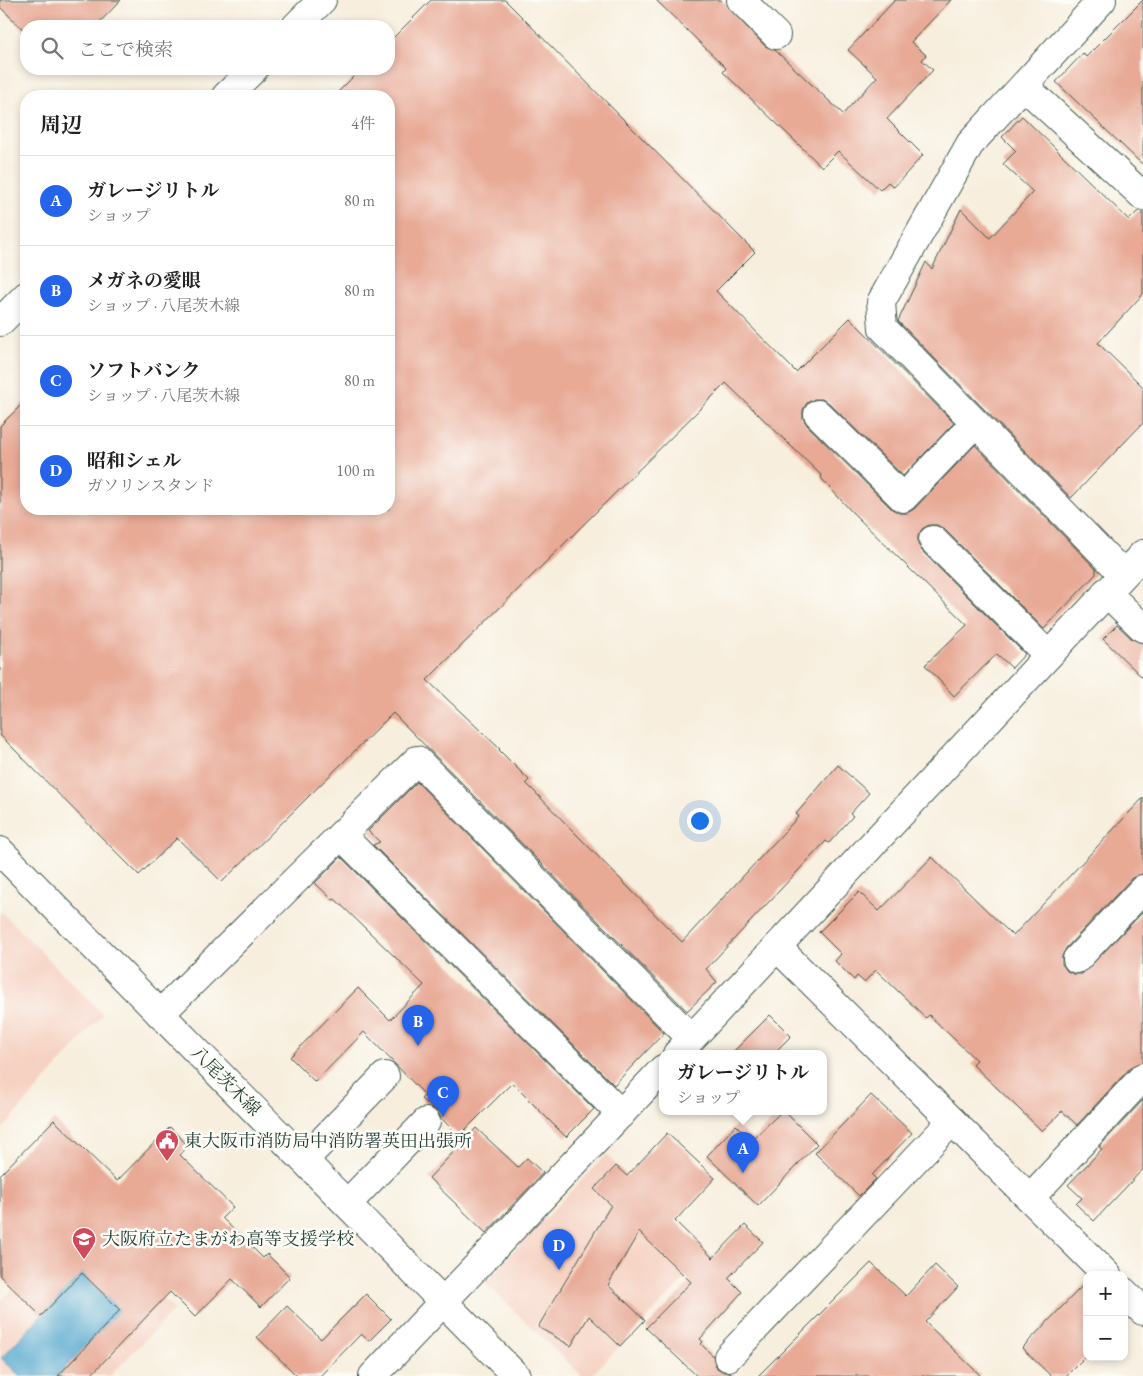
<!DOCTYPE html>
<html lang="ja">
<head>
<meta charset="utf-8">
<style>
  :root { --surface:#fff; --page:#f2f2f2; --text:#222; --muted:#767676; --line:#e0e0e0; --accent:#2563eb }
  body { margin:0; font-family:"EB Garamond","Noto Serif JP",serif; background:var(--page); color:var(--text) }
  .controls { position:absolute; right:15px; bottom:15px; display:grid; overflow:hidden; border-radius:10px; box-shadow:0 2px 8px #0003 }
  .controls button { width:45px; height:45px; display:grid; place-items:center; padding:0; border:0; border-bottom:1px solid var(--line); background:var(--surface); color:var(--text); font:25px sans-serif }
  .you { position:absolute; left:699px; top:820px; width:18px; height:18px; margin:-12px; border:4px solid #fff; border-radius:50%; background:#1a73e8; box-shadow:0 0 0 8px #1a73e833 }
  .badge { display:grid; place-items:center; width:32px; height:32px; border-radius:50%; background:var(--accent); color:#fff; font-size:16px; font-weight:700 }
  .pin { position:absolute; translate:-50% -41px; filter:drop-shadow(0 1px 2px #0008) }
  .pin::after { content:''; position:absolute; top:26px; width:18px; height:15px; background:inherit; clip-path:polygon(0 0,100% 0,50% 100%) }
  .popup { position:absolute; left:659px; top:1050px; width:168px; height:65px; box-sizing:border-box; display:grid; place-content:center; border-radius:10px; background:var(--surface); filter:drop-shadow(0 1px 4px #0005); font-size:16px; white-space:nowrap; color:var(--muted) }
  .popup b { font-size:19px; color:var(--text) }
  .popup::after { content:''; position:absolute; left:50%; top:100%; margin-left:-10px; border:10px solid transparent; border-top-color:var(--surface) }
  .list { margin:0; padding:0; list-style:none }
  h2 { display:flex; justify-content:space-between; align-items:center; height:65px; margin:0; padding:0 20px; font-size:21px }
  h2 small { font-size:16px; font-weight:400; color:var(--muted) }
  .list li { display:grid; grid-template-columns:32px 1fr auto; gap:15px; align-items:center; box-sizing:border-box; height:90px; padding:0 20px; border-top:1px solid var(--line) }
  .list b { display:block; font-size:19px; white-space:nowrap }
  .list p { margin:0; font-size:16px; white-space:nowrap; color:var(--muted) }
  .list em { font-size:16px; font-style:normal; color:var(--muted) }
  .icon { flex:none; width:28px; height:28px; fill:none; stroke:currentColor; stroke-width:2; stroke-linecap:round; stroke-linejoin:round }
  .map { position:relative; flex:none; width:1143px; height:1376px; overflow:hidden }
  .search { position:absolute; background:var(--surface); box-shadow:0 2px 8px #0003; left:20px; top:20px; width:375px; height:55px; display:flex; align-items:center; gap:12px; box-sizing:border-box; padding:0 18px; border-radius:20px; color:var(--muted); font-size:19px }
  .panel { position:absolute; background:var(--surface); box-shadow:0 2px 8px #0003; left:20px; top:90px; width:375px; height:425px; border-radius:20px }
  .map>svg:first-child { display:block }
  .built { fill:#f6d2c3 }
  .water { fill:#51a6cd; stroke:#387280 }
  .building { fill:#e8a995 }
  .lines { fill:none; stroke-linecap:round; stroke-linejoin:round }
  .minor-casing { stroke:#3f584d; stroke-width:30 }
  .major-casing { stroke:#3f584d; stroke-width:30 }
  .minor { stroke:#fff; stroke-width:28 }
  .major { stroke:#fff; stroke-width:28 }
  .labels { text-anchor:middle; stroke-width:5; stroke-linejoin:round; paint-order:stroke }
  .street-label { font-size:18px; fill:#1f3d34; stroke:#fdfcf7 }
  .poi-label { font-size:18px; fill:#1f3d34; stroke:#fdfcf7; text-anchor:start }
</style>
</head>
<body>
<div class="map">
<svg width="1143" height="1376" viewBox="0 0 1143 1376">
  <rect width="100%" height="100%" fill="#fdfcf7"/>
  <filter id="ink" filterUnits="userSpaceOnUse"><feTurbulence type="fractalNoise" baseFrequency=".02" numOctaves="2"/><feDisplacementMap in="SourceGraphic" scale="10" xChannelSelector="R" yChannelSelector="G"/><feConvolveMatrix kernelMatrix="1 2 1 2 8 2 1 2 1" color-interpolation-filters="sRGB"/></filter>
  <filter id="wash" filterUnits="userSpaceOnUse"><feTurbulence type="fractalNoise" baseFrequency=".0096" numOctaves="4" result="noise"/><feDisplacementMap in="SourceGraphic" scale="20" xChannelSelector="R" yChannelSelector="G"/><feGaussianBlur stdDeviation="1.12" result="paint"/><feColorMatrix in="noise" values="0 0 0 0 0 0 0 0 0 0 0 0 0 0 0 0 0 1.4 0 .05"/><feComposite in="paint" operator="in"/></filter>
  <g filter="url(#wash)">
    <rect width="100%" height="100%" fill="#f7eedd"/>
    <g class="built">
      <path d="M 0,910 L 103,1014 L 0,1132 Z"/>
      <path d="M 606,1155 L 709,1254 L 591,1376 L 582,1376 L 484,1282 Z"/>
      <path d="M 83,1218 L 174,1310 L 110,1376 L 0,1376 L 0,1302 Z"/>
    </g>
    <path class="water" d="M 82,1273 L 120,1310 L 58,1376 L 20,1376 L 1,1358 Z"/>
    <g id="blocks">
      <g class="building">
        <path d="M 0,0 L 121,0 L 96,26 L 26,26 L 26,32 L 0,7 Z"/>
        <path d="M 431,0 L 505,0 L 755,252 L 716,291 L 796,372 L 850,318 L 954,423 L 903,476 L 829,403 L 822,399 L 814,399 L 807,403 L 803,410 L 803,418 L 807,425 L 892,509 L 900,513 L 907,513 L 914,509 L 975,445 L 1096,569 L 1096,574 L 1044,629 L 944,529 L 937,525 L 929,525 L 922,529 L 918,536 L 918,544 L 922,551 L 1025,654 L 1012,668 L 997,654 L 954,696 L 925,665 L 967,625 L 851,511 L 821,478 L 822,476 L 726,383 L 427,680 L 500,749 L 499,750 L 529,780 L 526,783 L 682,942 L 799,816 L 796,814 L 838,765 L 869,793 L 850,814 L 853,816 L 829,843 L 826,841 L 706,969 L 717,982 L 687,1011 L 393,713 L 222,882 L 177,838 L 139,875 L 0,735 L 0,426 L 26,400 L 26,509 L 389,509 L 389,96 L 334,96 L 361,69 L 389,69 L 389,42 Z"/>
        <path d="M 656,0 L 721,0 L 765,46 L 775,50 L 843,114 L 877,77 L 848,50 L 895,0 L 951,0 L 911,42 L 926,55 L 922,60 L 933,70 L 887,119 L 923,155 L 894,187 L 888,182 L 880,190 L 838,151 L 822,167 L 723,72 L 726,68 Z"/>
        <path d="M 1143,0 L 1143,165 L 1056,82 L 1083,53 L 1086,57 Z"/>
        <path d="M 1022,116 L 1129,220 L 1138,211 L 1143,211 L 1143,294 L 1098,343 L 1143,387 L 1143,423 L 1071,498 L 898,321 L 926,262 L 932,269 L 961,209 L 990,238 L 1033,192 L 1003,164 L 1016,151 L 1002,137 Z"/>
        <path d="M 1117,625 L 1132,639 L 1143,643 L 1143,678 L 1103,639 Z"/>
        <path d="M 417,782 L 664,1033 L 614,1085 L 373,845 L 380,842 L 368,831 Z"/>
        <path d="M 1143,798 L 1143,874 L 1132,878 L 1066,948 L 1062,956 L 1062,964 L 1067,971 L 1074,974 L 1082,974 L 1143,912 L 1143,1062 L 1132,1066 L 1077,1125 L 1062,1111 L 1042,1131 L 972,1064 L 976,1060 L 929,1015 L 926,1018 L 876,970 L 864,982 L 857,976 L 854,980 L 835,961 L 841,954 L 819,932 L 859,892 L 879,911 L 932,857 L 1013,936 Z"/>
        <path d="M 341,857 L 594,1109 L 566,1137 L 512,1083 L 459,1136 L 441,1118 L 437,1111 L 421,1099 L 425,1095 L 364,1032 L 315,1082 L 290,1057 L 358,988 L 390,1020 L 424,985 L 335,899 L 333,900 L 315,883 Z"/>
        <path d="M 770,1015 L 791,1036 L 773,1054 L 731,1054 Z"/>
        <path d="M 871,1095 L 912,1133 L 872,1175 L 876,1179 L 859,1196 L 815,1153 Z"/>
        <path d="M 1143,1100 L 1143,1169 L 1094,1221 L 1076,1204 L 1082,1198 L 1068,1185 L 1102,1149 L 1099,1147 Z"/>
        <path d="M 781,1112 L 785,1112 L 817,1144 L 758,1206 L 707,1156 L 736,1125 L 752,1140 Z"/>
        <path d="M 54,1120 L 117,1181 L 170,1127 L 188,1146 L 180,1155 L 233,1207 L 222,1218 L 263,1258 L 267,1254 L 290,1277 L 261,1307 L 232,1279 L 195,1317 L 170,1292 L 90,1376 L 58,1376 L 120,1310 L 82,1273 L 41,1316 L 0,1276 L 0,1175 Z"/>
        <path d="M 476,1128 L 518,1167 L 527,1158 L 543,1173 L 486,1233 L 429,1178 Z"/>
        <path d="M 667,1133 L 715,1178 L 675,1221 L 713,1258 L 745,1225 L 763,1242 L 728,1278 L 742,1292 L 700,1339 L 703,1342 L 701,1344 L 713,1356 L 717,1368 L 724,1372 L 730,1372 L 734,1376 L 697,1376 L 646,1328 L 691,1282 L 639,1232 L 608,1285 L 645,1320 L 620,1346 L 589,1316 L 571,1346 L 538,1327 L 611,1205 L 594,1189 L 616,1166 L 627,1176 Z"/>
        <path d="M 871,1263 L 906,1296 L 935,1265 L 958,1287 L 925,1322 L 981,1376 L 758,1376 Z"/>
        <path d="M 1087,1281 L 1087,1355 L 1066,1376 L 1051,1376 L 1022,1348 Z"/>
        <path d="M 366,1294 L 391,1319 L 369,1341 L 361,1334 L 320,1376 L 297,1376 L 257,1337 L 287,1306 L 321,1339 Z"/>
      </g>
    </g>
  </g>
  <g filter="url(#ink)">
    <use href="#blocks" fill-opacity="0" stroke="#3f584d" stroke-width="1"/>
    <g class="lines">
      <g class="minor-casing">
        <g id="minor">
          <path d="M 741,0 L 776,35"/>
          <path d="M 1102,0 L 970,144 L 881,302 L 883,328 L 1123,574"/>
          <path d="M 296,26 L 322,0"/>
          <path d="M 1024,86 L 1143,196"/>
          <path d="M 226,96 L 254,69"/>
          <path d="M 0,322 L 26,296"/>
          <path d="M 818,414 L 903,498 L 975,423"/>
          <path d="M 933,540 L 1048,655"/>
          <path d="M 1106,592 L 1143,628"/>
          <path d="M 341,835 L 621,1114"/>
          <path d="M 777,947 L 1107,1275"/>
          <path d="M 1077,959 L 1143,889"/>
          <path d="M 160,1014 L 417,760 L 691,1038"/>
          <path d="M 677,1054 L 1143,554"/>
          <path d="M 304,1160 L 385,1076"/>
          <path d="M 1030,1198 L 1143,1077"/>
          <path d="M 347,1204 L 426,1122"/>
          <path d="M 1124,1292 L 1143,1311"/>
          <path d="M 728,1357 L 952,1121"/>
          <path d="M 373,1376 L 663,1069"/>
        </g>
      </g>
      <g class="major-casing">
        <path id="major" d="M 0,851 L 516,1376"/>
      </g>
      <use href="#minor" class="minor"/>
      <use href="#major" class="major"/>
    </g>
  </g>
  <defs>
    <g id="civic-pin" transform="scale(1.25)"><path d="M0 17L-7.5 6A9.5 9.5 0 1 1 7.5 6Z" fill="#d1495b" stroke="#fdfcf7"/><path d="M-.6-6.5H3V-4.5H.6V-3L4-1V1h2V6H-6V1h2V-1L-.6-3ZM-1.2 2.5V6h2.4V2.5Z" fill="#fff"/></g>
    <g id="school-pin" transform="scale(1.25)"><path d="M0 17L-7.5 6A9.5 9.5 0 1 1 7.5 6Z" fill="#d1495b" stroke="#fdfcf7"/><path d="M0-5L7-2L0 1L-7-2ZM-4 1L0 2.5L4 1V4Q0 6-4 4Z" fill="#fff"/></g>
  </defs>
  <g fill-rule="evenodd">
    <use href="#civic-pin" x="167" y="1141"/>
    <use href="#school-pin" x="84" y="1239"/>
  </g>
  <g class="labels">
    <g class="street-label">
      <text transform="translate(226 1081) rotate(45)" y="6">八尾茨木線</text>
    </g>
    <g class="poi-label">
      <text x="184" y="1147">東大阪市消防局中消防署英田出張所</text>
      <text x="102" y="1245">大阪府立たまがわ高等支援学校</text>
    </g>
  </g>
</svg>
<div class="controls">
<button>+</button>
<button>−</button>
</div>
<div class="you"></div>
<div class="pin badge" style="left:743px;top:1173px">A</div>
<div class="popup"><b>ガレージリトル</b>ショップ</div>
<div class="pin badge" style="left:418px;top:1046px">B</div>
<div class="pin badge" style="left:443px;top:1117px">C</div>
<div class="pin badge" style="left:559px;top:1270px">D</div>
<div class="search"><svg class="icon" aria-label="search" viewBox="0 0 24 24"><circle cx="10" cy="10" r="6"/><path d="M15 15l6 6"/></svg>ここで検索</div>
<section class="panel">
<h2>周辺<small>4件</small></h2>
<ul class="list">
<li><span class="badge">A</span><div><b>ガレージリトル</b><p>ショップ</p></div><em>80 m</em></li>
<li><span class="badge">B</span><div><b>メガネの愛眼</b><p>ショップ · 八尾茨木線</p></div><em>80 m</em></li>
<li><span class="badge">C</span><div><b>ソフトバンク</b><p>ショップ · 八尾茨木線</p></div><em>80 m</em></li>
<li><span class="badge">D</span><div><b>昭和シェル</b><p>ガソリンスタンド</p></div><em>100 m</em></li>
</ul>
</section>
</div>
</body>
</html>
